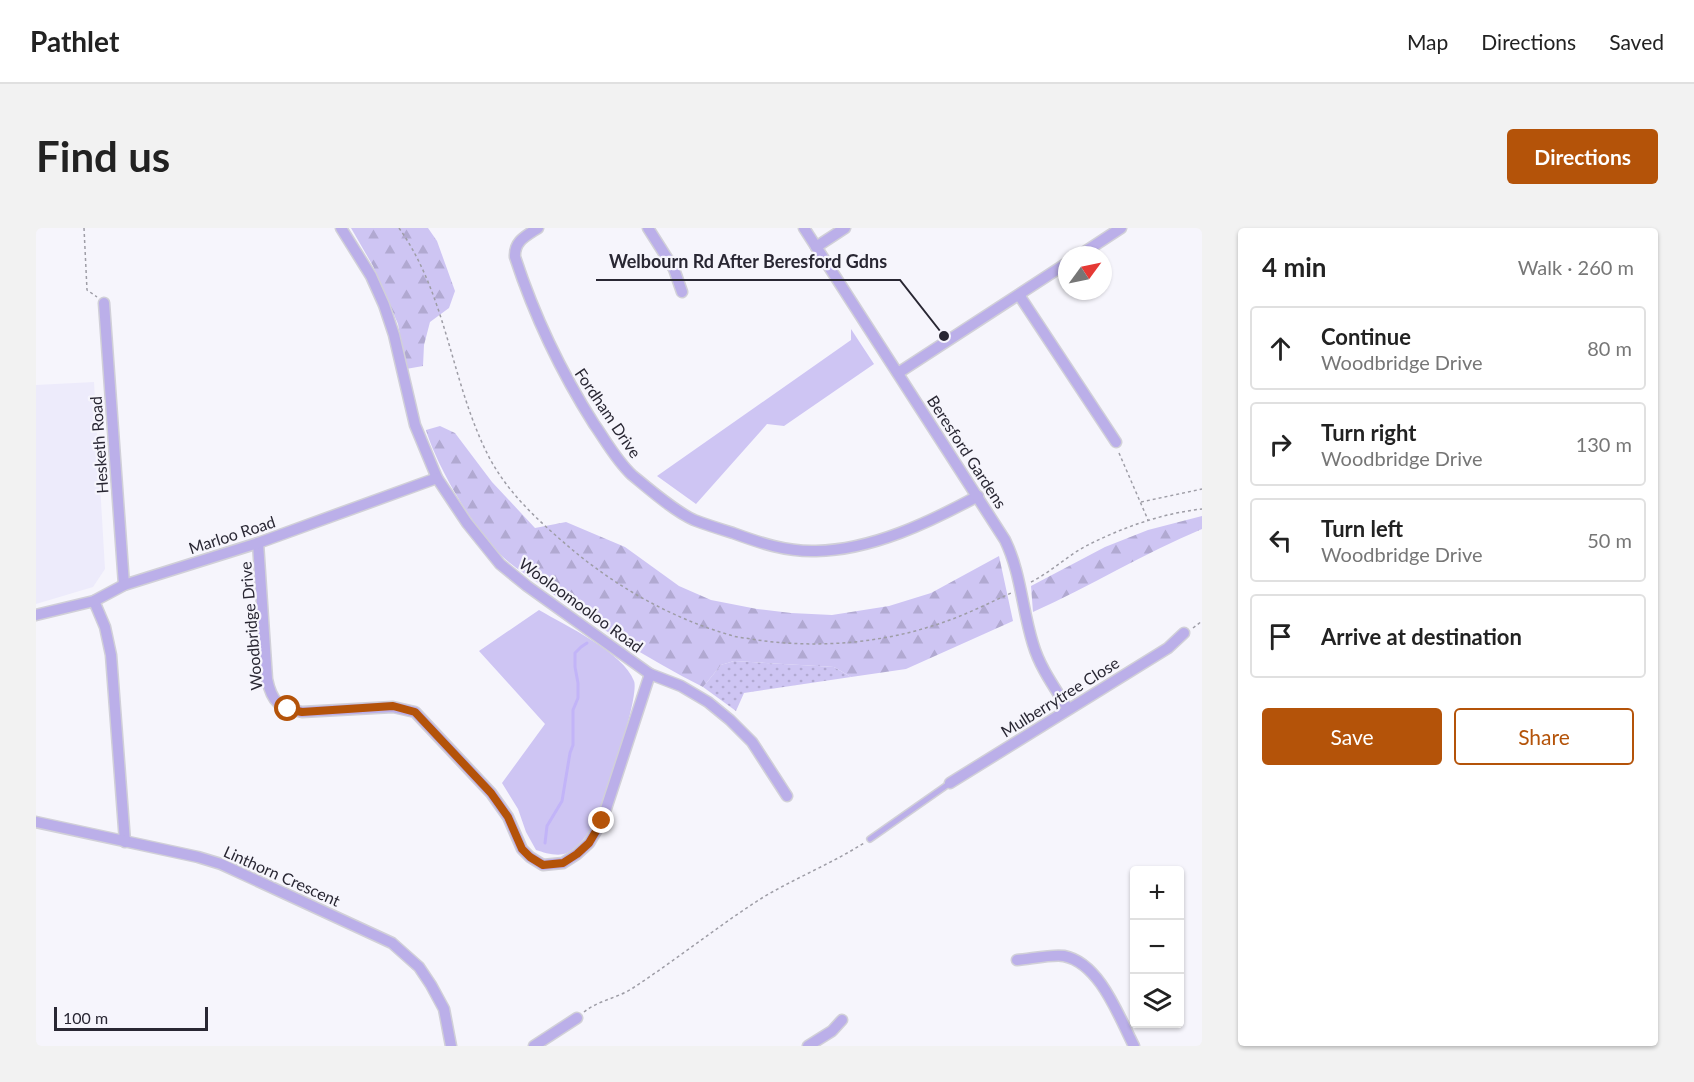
<!DOCTYPE html>
<html lang="en">
<head>
<meta charset="utf-8">
<style>
  :root { --surface:#fff; --page:#f2f2f2; --text:#222; --muted:#767676; --line:#e0e0e0; --accent:#b45309 }
  body { margin:0; font-family:Lato,sans-serif; background:var(--page); color:var(--text) }
  .controls { position:absolute; right:18px; bottom:18px; display:grid; overflow:hidden; border-radius:6px; box-shadow:0 2px 4px #0004 }
  .controls button { width:54px; height:54px; display:grid; place-items:center; padding:0; border:0; border-bottom:2px solid var(--line); background:var(--surface); color:var(--text); font:30px sans-serif }
  .compass { position:absolute; left:1022px; top:18px; width:54px; height:54px; border-radius:50%; background:var(--surface); box-shadow:0 2px 4px #0004; rotate:57deg }
  .scale { position:absolute; left:18px; bottom:15px; width:154px; box-sizing:border-box; padding-left:6px; border:3px solid #292733; border-top:0; font-size:16px; line-height:21px; white-space:nowrap; color:#292733; -webkit-text-stroke:4px #f6f5fc; paint-order:stroke }
  .stop { position:absolute; width:18px; height:18px; margin:-14px; border:4px solid #b45309; border-radius:50%; background:#fff }
  .stop.end { background:#b45309; border-color:#fff; box-shadow:0 2px 6px #0008 }
  .list { margin:0; padding:0; list-style:none }
  h2 { display:flex; justify-content:space-between; align-items:center; height:78px; margin:0; padding:0 24px; font-size:26px }
  h2 small { font-size:20px; font-weight:400; color:var(--muted) }
  .list li { display:grid; grid-template-columns:39px 1fr auto; gap:18px; align-items:center; box-sizing:border-box; height:84px; margin:0 12px 12px; padding:0 12px; border:2px solid var(--line); border-radius:6px }
  .list b { display:block; font-size:22px; white-space:nowrap }
  .list p { margin:0; font-size:20px; white-space:nowrap; color:var(--muted) }
  .list em { font-size:20px; font-style:normal; color:var(--muted) }
  .actions { display:flex; gap:12px; padding:18px 24px }
  .actions a { flex:1; padding:14px 0; border:2px solid var(--accent); border-radius:6px; text-align:center; font-size:21px; color:var(--accent) }
  .actions .main { background:var(--accent); color:#fff }
  .icon { flex:none; width:33px; height:33px; fill:none; stroke:currentColor; stroke-width:2; stroke-linecap:round; stroke-linejoin:round }
  .map { position:relative; flex:none; width:1166px; height:818px; overflow:hidden; border-radius:6px }
  header { display:flex; align-items:center; gap:36px; box-sizing:border-box; height:84px; padding:0 30px; background:var(--surface); border-bottom:2px solid var(--line) }
  header strong { font-size:28px }
  nav { display:flex; gap:33px; margin-inline-start:auto; font-size:21px }
  .intro { display:flex; align-items:center; justify-content:space-between; box-sizing:border-box; height:144px; padding:0 36px }
  h1 { margin:0; font-size:42px }
  .button { padding:15px 27px; border-radius:6px; background:var(--accent); color:#fff; font-size:21px; font-weight:700 }
  main { display:flex; gap:36px; padding:0 36px }
  aside { flex:1; background:var(--surface); border-radius:6px; box-shadow:0 2px 4px #0004 }
  .map>svg:first-child { display:block }
  .built { fill:#edebfb }
  .grass { fill:url(#grass-dots) }
  .forest { fill:url(#forest-firs) }
  .park { fill:#cec5f3 }
  .lines { fill:none; stroke-linecap:round; stroke-linejoin:round }
  .stream { stroke:#c2b4f8; stroke-width:3 }
  .service-casing { stroke:#d1d0d8; stroke-width:8 }
  .minor-casing { stroke:#d1d0d8; stroke-width:13 }
  .path { stroke:#9e9da6; stroke-width:1.5; stroke-dasharray:3 3; stroke-linecap:butt }
  .service { stroke:#bbafe9; stroke-width:5 }
  .minor { stroke:#bbafe9; stroke-width:10 }
  .route { stroke:#b45309; stroke-width:8 }
  .labels { text-anchor:middle; stroke-width:4.5; stroke-linejoin:round; paint-order:stroke }
  .street-label { font-size:16px; fill:#292733; stroke:#f6f5fc }
  .leader { fill:none; stroke:#292733; stroke-width:2 }
  .callout-dot { fill:#292733; stroke:#f6f5fc; stroke-width:2 }
  .callout-label { font-size:18px; text-anchor:middle; font-weight:bold; fill:#292733; stroke:#f6f5fc; stroke-width:4.5; stroke-linejoin:round; paint-order:stroke }
</style>
</head>
<body>
<header>
<strong>Pathlet</strong>
<nav><a>Map</a><a>Directions</a><a>Saved</a></nav>
</header>
<div class="intro"><h1>Find us</h1><a class="button">Directions</a></div>
<main>
<div class="map">
<svg width="1166" height="818" viewBox="0 0 1166 818">
  <defs>
    <pattern id="grass-dots" width="8" height="8" patternUnits="userSpaceOnUse" patternTransform="scale(1.5)"><rect width="8" height="8" fill="#cec5f3"/><path d="M2 2h.1M6 6h.1" fill="none" stroke="#b1a9d1" stroke-width="1.8" stroke-linecap="round"/></pattern>
    <pattern id="forest-firs" width="22" height="20" patternUnits="userSpaceOnUse" patternTransform="scale(1.5)"><rect width="22" height="20" fill="#cec5f3"/><path d="M5 1l3.5 6h-7zM16 11l3.5 6h-7z" fill="#b1a9d1"/></pattern>
  </defs>
  <rect width="100%" height="100%" fill="#f6f5fc"/>
  <path class="built" d="M 58,154 L 69,341 L 57,359 L 0,376 L 0,157 Z"/>
  <path class="grass" d="M 698,433 L 798,439 L 815,449 L 708,465 L 700,483 L 667,459 L 685,437 Z"/>
  <g class="forest">
    <path d="M 315,0 L 392,0 L 401,13 L 419,63 L 413,80 L 394,94 L 388,117 L 387,138 L 370,141 L 362,96 L 337,38 Z"/>
    <path d="M 404,198 L 419,205 L 456,254 L 499,300 L 530,294 L 589,319 L 643,358 L 675,372 L 721,381 L 755,385 L 796,387 L 853,378 L 895,365 L 963,328 L 977,393 L 870,441 L 815,449 L 798,439 L 698,433 L 685,437 L 667,459 C 610,430 556,396 505,357 C 493,348 479,340 468,330 C 439,304 401,239 390,202 Z"/>
    <path d="M 1166,288 L 1166,301 C 1108,325 1055,358 997,384 L 995,358 L 1069,319 L 1112,302 Z"/>
  </g>
  <g class="park">
    <path d="M 815,101 L 838,136 L 748,198 L 731,196 L 660,276 L 621,248 L 815,112 Z"/>
    <path d="M 503,382 C 530,398 587,424 598,453 C 604,468 568,575 559,594 C 554,604 542,620 531,625 C 522,629 509,625 500,622 L 490,604 L 482,581 L 466,555 L 509,496 L 443,423 Z"/>
  </g>
  <g class="lines">
    <path class="stream" d="M 509,615 L 511,598 L 526,573 L 534,525 L 537,517 L 537,482 L 542,470 L 542,455 L 539,439 L 539,425 L 545,419 L 551,415"/>
    <g class="service-casing">
      <path id="service" d="M 834,611 L 914,555"/>
    </g>
    <g class="minor-casing">
      <g id="minor">
        <path d="M 305,0 L 335,48 L 348,77 L 358,107 L 379,197 L 401,250 L 431,295 L 464,336 L 491,358 L 614,446 L 645,458 L 672,474 L 694,492 L 716,514 L 751,568"/>
        <path d="M 502,0 C 490,8 478,13 479,29 C 498,87 525,144 558,196 C 570,213 580,232 596,247 C 613,261 638,283 658,292 C 671,297 684,301 697,305 C 724,315 751,324 780,323 C 836,322 894,294 942,268"/>
        <path d="M 612,0 L 638,41 L 646,64"/>
        <path d="M 768,0 L 969,312 C 985,345 986,381 997,416 C 1004,440 1019,460 1032,481"/>
        <path d="M 780,19 L 809,0"/>
        <path d="M 1044,27 L 1085,0"/>
        <path d="M 983,67 L 1080,214"/>
        <path d="M 68,75 L 88,357"/>
        <path d="M 862,145 L 1031,35"/>
        <path d="M 222,315 L 231,451 C 236,475 243,479 266,484 L 357,479 L 379,484 L 455,565 L 472,589 L 486,621 L 494,629 L 507,637 L 527,635 L 541,626 L 553,615 L 566,593 L 614,446"/>
        <path d="M 58,373 L 69,399 L 75,427 L 89,614"/>
        <path d="M 0,387 L 58,373 L 88,357 L 222,315 L 401,250"/>
        <path d="M 914,555 L 1132,420 L 1148,405"/>
        <path d="M 0,594 L 162,629 L 185,636 L 356,715 L 383,739 L 395,757 L 408,781 L 415,818"/>
        <path d="M 981,732 C 994,731 1017,726 1028,728 C 1064,735 1083,789 1098,818"/>
        <path d="M 498,818 L 541,790"/>
        <path d="M 772,818 L 796,803 L 806,792"/>
      </g>
    </g>
    <g class="path">
      <path d="M 48,0 L 51,62 L 61,69"/>
      <path d="M 363,0 C 412,69 415,157 454,231 C 474,268 507,297 539,324 C 584,361 638,391 694,407 C 702,410 712,410 721,412 C 779,420 840,416 896,398 C 923,390 949,377 975,365"/>
      <path d="M 1083,225 L 1112,292"/>
      <path d="M 1105,274 L 1166,261"/>
      <path d="M 995,354 C 1015,344 1031,328 1050,318 C 1085,300 1127,285 1166,281"/>
      <path d="M 1157,400 L 1166,393"/>
      <path d="M 548,784 C 563,772 582,770 597,760 C 641,731 682,698 726,670 C 759,650 795,636 828,615"/>
    </g>
    <use href="#service" class="service"/>
    <use href="#minor" class="minor"/>
  </g>
  <g class="lines">
    <path class="route" d="M 252,481 L 266,484 L 357,478 L 379,484 L 455,565 L 472,589 L 486,621 L 494,629 L 507,637 L 527,635 L 541,626 L 553,615 L 566,593"/>
  </g>
  <g class="labels">
    <g class="street-label">
      <text transform="translate(572 185) rotate(56)" y="6">Fordham Drive</text>
      <text transform="translate(63 217) rotate(-94)" y="6">Hesketh Road</text>
      <text transform="translate(931 224) rotate(57)" y="6">Beresford Gardens</text>
      <text transform="translate(196 307) rotate(-18)" y="6">Marloo Road</text>
      <text transform="translate(545 377) rotate(36)" y="6">Wooloomooloo Road</text>
      <text transform="translate(215 398) rotate(-95)" y="6">Woodbridge Drive</text>
      <text transform="translate(1024 469) rotate(-32)" y="6">Mulberrytree Close</text>
      <text transform="translate(246 648) rotate(24)" y="6">Linthorn Crescent</text>
    </g>
  </g>
  <path class="leader" d="M908 108L864 52H560"/>
  <circle class="callout-dot" cx="908" cy="108" r="6"/>
  <g class="callout-label">
    <text x="712" y="40">Welbourn Rd After Beresford Gdns</text>
  </g>
</svg>
<div class="controls">
<button>+</button>
<button>−</button>
<button><svg class="icon" aria-label="layers" viewBox="0 0 24 24"><path d="M12 4l9 5-9 5-9-5zM3 14l9 5 9-5"/></svg></button>
</div>
<svg class="compass" viewBox="-18 -18 36 36"><path d="M0-13l5 13h-10z" fill="#e53935"/><path d="M0 13l5-13h-10z" fill="#767676"/></svg>
<div class="scale">100 m</div>
<div class="stop" style="left:252px;top:481px"></div>
<div class="stop end" style="left:566px;top:593px"></div>
</div>
<aside>
<h2>4 min<small>Walk · 260 m</small></h2>
<ul class="list">
<li><svg class="icon" aria-label="ahead" viewBox="0 0 24 24"><path d="M12 20V5M6 11l6-6 6 6"/></svg><div><b>Continue</b><p>Woodbridge Drive</p></div><em>80 m</em></li>
<li><svg class="icon" aria-label="right" viewBox="0 0 24 24"><path d="M7 20v-9h11M14 6l5 5-5 5"/></svg><div><b>Turn right</b><p>Woodbridge Drive</p></div><em>130 m</em></li>
<li><svg class="icon" aria-label="left" viewBox="0 0 24 24"><path d="M17 20v-9H6M10 6l-5 5 5 5"/></svg><div><b>Turn left</b><p>Woodbridge Drive</p></div><em>50 m</em></li>
<li><svg class="icon" aria-label="arrive" viewBox="0 0 24 24"><path d="M6 21V4h12l-3 4 3 4H6"/></svg><div><b>Arrive at destination</b></div></li>
</ul>
<div class="actions"><a class="main">Save</a><a>Share</a></div>
</aside>
</main>
</body>
</html>
